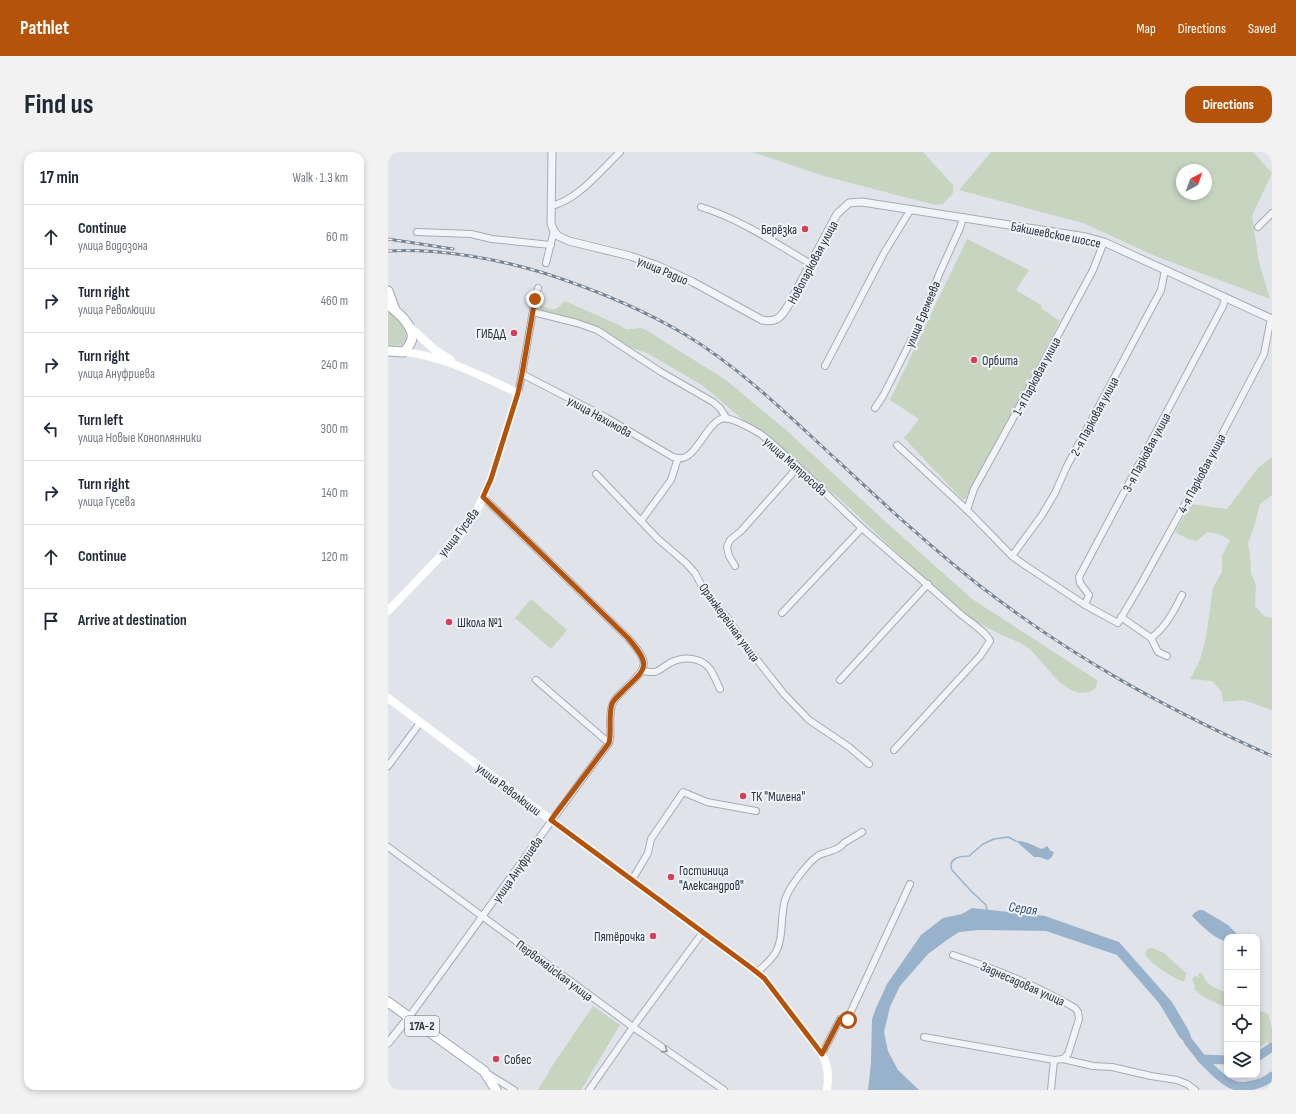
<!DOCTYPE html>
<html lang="en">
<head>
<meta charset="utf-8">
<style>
  :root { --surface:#fff; --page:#f2f2f3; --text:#1f2937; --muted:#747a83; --line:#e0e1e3; --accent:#b45309 }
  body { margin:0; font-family:"Sofia Sans Condensed",sans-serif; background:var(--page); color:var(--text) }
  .controls { position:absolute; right:12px; bottom:12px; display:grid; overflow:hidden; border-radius:8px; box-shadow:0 2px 6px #0003 }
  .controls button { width:36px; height:36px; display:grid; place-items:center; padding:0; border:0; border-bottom:1px solid var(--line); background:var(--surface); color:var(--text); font:20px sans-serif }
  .compass { position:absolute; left:788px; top:12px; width:36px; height:36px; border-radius:50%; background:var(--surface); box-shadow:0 2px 6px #0003; rotate:41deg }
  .stop { position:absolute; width:12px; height:12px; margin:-9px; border:3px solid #b45309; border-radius:50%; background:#fff }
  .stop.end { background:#b45309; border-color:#fff; box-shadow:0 1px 4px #0008 }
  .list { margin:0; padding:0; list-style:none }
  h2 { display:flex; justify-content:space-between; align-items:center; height:52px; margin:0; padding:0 16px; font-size:17px }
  h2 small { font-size:13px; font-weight:400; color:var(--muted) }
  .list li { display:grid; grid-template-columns:26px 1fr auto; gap:12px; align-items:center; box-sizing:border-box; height:64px; padding:0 16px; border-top:1px solid var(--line) }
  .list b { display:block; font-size:15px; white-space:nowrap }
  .list p { margin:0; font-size:13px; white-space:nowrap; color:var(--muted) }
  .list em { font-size:13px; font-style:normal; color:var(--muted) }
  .icon { flex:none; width:22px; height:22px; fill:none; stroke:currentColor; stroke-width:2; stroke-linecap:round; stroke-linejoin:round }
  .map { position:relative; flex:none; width:884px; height:938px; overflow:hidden; border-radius:12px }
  header { display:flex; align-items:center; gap:24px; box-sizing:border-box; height:56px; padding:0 20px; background:var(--accent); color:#fff }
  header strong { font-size:19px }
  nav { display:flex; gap:22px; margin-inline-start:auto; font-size:14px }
  .intro { display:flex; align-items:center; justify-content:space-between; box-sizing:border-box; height:96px; padding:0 24px }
  h1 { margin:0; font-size:28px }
  .button { padding:10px 18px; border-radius:12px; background:var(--accent); color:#fff; font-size:14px; font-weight:700 }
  main { display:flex; gap:24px; padding:0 24px }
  aside { flex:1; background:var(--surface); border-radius:12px; box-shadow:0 2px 6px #0003 }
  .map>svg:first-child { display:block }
  .green { fill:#c6d4c0; fill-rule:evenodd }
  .water { fill:#99b2cb }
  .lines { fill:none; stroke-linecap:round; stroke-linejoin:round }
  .stream { stroke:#99b2cb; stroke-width:1.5 }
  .river { stroke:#99b2cb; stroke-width:9 }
  .minor-casing { stroke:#a5abb4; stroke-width:8 }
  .tertiary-casing { stroke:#a5abb4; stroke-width:9 }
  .primary-casing { stroke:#9ea8b6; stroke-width:11 }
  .minor { stroke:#f3f4f8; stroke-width:6 }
  .tertiary { stroke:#f3f4f8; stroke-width:7 }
  .secondary { stroke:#fff; stroke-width:8 }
  .primary { stroke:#fff; stroke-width:9 }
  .rail-casing { stroke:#788394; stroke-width:3 }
  .rail { stroke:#eff3f7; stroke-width:1.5; stroke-dasharray:4.5; stroke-linecap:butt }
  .oneway { stroke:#8e929d }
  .route { stroke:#b45309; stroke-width:5 }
  .poi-dot { fill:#d53f57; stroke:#eff3f7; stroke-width:1.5 }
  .labels { text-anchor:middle; stroke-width:4; stroke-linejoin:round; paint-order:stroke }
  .shield { fill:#eff3f7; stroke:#646b78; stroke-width:1 }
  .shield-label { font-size:12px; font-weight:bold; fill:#283142 }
  .poi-label { font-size:13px; fill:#283142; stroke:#eff3f7; text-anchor:start }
  .street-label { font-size:13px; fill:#283142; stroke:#eff3f7 }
  .water-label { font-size:14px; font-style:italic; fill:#305078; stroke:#eff3f7 }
</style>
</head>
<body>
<header>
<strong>Pathlet</strong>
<nav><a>Map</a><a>Directions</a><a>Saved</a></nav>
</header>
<div class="intro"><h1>Find us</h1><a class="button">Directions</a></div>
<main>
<aside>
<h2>17 min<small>Walk · 1.3 km</small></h2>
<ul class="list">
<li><svg class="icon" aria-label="ahead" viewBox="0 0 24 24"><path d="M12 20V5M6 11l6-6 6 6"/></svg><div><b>Continue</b><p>улица Водозона</p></div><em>60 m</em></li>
<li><svg class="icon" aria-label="right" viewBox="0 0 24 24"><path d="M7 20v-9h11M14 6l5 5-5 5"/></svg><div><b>Turn right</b><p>улица Революции</p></div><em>460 m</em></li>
<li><svg class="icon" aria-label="right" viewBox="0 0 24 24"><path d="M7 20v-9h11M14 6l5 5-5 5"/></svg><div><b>Turn right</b><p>улица Ануфриева</p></div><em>240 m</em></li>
<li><svg class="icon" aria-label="left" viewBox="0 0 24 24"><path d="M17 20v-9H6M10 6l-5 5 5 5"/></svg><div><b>Turn left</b><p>улица Новые Коноплянники</p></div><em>300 m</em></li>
<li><svg class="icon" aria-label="right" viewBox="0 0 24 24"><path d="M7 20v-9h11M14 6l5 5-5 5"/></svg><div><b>Turn right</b><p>улица Гусева</p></div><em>140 m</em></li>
<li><svg class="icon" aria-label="ahead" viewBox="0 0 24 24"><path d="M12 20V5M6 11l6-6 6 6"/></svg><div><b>Continue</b></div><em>120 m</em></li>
<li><svg class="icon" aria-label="arrive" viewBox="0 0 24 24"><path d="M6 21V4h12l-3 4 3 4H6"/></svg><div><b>Arrive at destination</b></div></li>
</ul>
</aside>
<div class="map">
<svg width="884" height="938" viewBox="0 0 884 938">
  <rect width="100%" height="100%" fill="#e0e4ea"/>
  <g class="green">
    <path d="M 364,0 L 535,0 L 565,33 L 565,41 L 555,52 L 547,53 L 436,24 Z"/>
    <path d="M 603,0 L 865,0 L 884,21 L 864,64 L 871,110 L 882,147 L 767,104 L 695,71 L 571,38 ZM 794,18 L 818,18 L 818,42 L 794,42 Z"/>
    <path d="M 579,87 L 641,118 L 628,138 L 653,153 L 654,157 L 672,169 L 580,345 L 575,348 L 516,286 L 531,267 L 502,248 Z"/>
    <path d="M 177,149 L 233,174 C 239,180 244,176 252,176 C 254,176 256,177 258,178 L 338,228 L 398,278 L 499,371 L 584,447 L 709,528 L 708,536 C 680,556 657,508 639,495 C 632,490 622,487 614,483 C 598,475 581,466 567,455 C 554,445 542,432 529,420 C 503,395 476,370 450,345 L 430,331 L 314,233 L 259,201 L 244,196 L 215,179 L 195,169 L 152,161 L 152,153 C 166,159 166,160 177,149 Z"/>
    <path d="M 0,158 C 10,164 20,175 19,187 L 15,193 L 0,194 Z"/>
    <path d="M 884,305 L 884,343 L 872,352 L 867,371 L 860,392 L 862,402 L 863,421 L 868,433 L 867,454 L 876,464 L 884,466 L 884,558 L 855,548 L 835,550 L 834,540 L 824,529 L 802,527 L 812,508 L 818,485 L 825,436 L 834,420 L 834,404 L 842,388 L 831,382 L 820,380 L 808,389 L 800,387 L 787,380 L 803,352 L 839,357 L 870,316 Z"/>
    <path d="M 143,447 L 179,478 L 163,497 L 127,466 Z"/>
    <path d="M 764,796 L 776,801 L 798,821 L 797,827 L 795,830 C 784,824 761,813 757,801 L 760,797 Z"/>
    <path d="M 813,821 C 816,823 816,826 818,829 C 823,835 832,838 839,841 L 839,856 L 814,844 L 806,837 L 807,833 L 804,828 L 806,824 L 811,825 L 810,822 Z"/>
    <path d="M 205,854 L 232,873 L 193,938 L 150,938 L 159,923 L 162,917 Z"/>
    <path d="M 869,857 L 880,862 L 884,876 L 884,892 L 879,890 L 871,896 L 869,895 Z"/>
  </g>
  <g class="water">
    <path d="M 628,689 C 637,688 646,694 654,697 L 659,694 L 663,699 L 666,700 L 664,705 L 660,708 L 651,705 L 646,705 Z"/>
    <path d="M 584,756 L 657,764 L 731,790 L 784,850 L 801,879 L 807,898 L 792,886 L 771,851 L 729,803 L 658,779 L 591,778 L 571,780 L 559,788 L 540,802 L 512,834 L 502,855 L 496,880 L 500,899 L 510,918 L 531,938 L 480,938 L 483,911 L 484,867 L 488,856 L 499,832 L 533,783 L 555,766 L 574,762 Z"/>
    <path d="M 811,758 L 815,758 L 840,773 L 849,782 L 848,785 L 839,785 L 839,790 C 824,785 815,775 804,764 L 806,761 Z"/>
  </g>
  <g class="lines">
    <path class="stream" d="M 599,758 L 598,753 L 583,739 L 564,718 C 559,706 573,704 581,704 L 595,692 L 606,687 L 620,685 L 628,689"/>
    <g class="river">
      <path d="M 800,889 L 814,907 L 839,908"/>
      <path d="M 869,905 L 884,895"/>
      <path d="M 814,907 C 823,916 831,926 843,932 C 855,938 875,932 884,924"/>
    </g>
    <g class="minor-casing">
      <g id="minor">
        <path d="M 163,54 C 190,48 212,19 232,0"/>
        <path d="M 313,55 C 352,67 387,91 423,112"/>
        <path d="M 870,75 L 884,61"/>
        <path d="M 29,80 L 83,82 L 104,87 L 163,93"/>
        <path d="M 158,111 L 166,79"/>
        <path d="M 145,160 L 189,171 L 209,178 L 273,220 L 325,250 L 332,256 L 339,267"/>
        <path d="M 437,214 L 496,101 L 523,57"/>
        <path d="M 134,222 L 219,266 L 285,305 L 290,306"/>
        <path d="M 130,241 L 134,222 L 147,147 L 150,136"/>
        <path d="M 487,256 L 495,244 L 531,173 L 552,120 L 572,76 L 575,65"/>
        <path d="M 509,293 L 579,358 L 624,404 L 638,414 L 697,453 L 730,471 L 753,432 L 807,334 L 876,202 L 883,166"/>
        <path d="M 208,322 L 270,387 L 298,411 L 307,421 L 316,438 L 341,468 L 355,490 L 396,542 L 421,568 L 461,595 L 481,612"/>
        <path d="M 579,358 L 586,337 L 623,270 L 705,118 L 716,90"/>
        <path d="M 253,369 L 283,328 L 290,306 C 308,310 319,267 337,266 C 344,266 369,279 375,284 C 383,290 390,297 398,304 C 424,327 449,353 475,377 C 506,404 538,431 569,459 C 577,467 598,479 602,489 L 592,504 L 506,598"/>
        <path d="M 624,404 L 654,363 L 667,341 L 679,314 L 773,138 L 777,118"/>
        <path d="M 347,414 L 341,404 L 339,395 L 342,388 L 353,379 L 410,315"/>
        <path d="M 697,453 L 701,443 L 692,431 L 691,425 L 835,154 L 837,145"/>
        <path d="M 394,461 L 474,376"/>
        <path d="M 733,465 L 763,486 L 770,500 L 779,504"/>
        <path d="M 763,486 C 778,475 786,459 794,443"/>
        <path d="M 254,519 C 272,522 268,519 282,511 C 295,504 313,505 322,517 C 326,523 329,531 332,537"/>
        <path d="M 148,528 L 221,591"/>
        <path d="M 452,528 L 540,432"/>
        <path d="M 0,614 L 32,571"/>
        <path d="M 0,695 L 245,875 L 336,938"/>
        <path d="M 244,728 L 260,701 L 263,687 L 295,640 L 319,650 L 368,659"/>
        <path d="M 369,820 C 390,803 393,795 394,768 C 395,760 395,750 399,743 C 403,733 422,708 431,703 C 438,700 446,699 452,695 C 453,694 455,692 456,691 C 462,687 468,684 474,680"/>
        <path d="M 21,865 C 88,774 153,682 221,591 C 225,579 219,563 225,551 C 227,546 231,543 235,539 C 258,515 265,514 240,486 L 95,345"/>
        <path d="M 536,885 L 666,908 L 675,907 L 680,902 L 691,867 L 690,860 L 687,856 C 649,833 607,817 565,803"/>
        <path d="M 434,902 L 452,867 L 459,868 L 522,732"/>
        <path d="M 675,907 L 705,914 L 724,915 L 763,924 L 789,928 L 799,932 L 807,938"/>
        <path d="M 100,922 L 126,938"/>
        <path d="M 201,938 L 245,875 L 315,780"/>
        <path d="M 663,938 L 666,908"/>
      </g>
    </g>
    <g class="tertiary-casing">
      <g id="tertiary">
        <path d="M 164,0 L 163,72 L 166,79 L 170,84 L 181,89 L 242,104 L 268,113 L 305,130 L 374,168 C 389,171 393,165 400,154 L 449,62 L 461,51 L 474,50 L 698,85 L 716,90 L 884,167"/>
        <path d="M 0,891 L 21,865"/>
      </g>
    </g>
    <g class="primary-casing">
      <g id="primary">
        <path d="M 0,139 L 7,158"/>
        <path d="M 0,153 C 6,157 10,161 15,166 C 26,179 28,187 16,200 L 0,199"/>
        <path d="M 0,850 L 96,919 L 108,938"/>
      </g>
    </g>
    <use href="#minor" class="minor"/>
    <use href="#tertiary" class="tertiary"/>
    <g class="secondary">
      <path d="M 23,176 L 47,198 L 63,208"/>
      <path d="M 0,459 L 70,386 L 80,372 L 91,354 L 103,327 L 130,241 C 93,224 56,204 16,200"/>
      <path d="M 0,546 L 163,668 L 362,815 L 376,826 L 434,902 C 440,913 441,925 439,938"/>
    </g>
    <use href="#primary" class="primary"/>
    <g class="rail-casing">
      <g id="rail">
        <path d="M 0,87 L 65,97"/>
        <path d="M 0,99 C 51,96 111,107 159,122 C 208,138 254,157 298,183 C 344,211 384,248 424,285 C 477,334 530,385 587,430 C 680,503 776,556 884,604"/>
      </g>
    </g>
    <use href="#rail" class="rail"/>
  </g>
  <defs><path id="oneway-chevron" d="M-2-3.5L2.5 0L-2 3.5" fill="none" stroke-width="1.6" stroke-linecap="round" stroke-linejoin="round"/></defs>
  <use class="oneway" href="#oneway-chevron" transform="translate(277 898) rotate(34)"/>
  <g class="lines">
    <path class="route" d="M 147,147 L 134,222 L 130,241 L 103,327 L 95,345 L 240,486 C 265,515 258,516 234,540 C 230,544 226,547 224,552 C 220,565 224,579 221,591 L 163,668 L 362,815 L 376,826 L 434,902 L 452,867 L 460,868"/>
  </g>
  <g class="poi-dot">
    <circle cx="417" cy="77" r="4"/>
    <circle cx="126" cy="181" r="4"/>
    <circle cx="586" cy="208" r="4"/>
    <circle cx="61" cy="470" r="4"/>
    <circle cx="355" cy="644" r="4"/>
    <circle cx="283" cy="725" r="4"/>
    <circle cx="265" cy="784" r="4"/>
    <circle cx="108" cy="907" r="4"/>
  </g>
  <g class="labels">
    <rect class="shield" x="17" y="864" width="34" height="20" rx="3"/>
    <g class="shield-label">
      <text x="34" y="878">17А-2</text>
    </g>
    <g class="poi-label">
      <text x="409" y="82" text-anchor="end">Берёзка</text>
      <text x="118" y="186" text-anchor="end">ГИБДД</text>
      <text x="594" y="213">Орбита</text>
      <text x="69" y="475">Школа №1</text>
      <text x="363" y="649">ТК "Милена"</text>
      <text x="291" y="723">Гостиница<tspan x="291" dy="15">"Александров"</tspan></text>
      <text x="257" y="789" text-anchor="end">Пятёрочка</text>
      <text x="116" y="912">Собес</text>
    </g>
    <g class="street-label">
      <text transform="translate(668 82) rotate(11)" y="5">Бакшеевское шоссе</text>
      <text transform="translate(424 110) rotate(-62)" y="5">Новопарковая улица</text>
      <text transform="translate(275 118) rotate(23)" y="5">улица Радио</text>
      <text transform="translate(534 162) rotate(-67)" y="5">улица Еремеева</text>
      <text transform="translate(648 224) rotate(-62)" y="5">1-я Парковая улица</text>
      <text transform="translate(212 264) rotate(29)" y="5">улица Нахимова</text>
      <text transform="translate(706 264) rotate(-62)" y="5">2-я Парковая улица</text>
      <text transform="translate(758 300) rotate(-62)" y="5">3-я Парковая улица</text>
      <text transform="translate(408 314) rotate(42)" y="5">улица Матросова</text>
      <text transform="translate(813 321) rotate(-62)" y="5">4-я Парковая улица</text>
      <text transform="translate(70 380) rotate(-52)" y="5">улица Гусева</text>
      <text transform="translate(342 470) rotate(54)" y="5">Оранжерейная улица</text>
      <text transform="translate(121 637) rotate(37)" y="5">улица Революции</text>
      <text transform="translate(129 717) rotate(-55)" y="5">улица Ануфриева</text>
      <text transform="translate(167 818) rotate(37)" y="5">Первомайская улица</text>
      <text transform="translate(635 831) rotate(24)" y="5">Заднесадовая улица</text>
    </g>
    <g class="water-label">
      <text transform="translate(635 756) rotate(8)" y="5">Серая</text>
    </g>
  </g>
</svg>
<div class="controls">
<button>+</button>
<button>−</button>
<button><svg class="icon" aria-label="locate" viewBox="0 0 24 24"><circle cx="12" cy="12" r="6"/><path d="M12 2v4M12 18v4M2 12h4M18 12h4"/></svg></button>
<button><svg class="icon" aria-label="layers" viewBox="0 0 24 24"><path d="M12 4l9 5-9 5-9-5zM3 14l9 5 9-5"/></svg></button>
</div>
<svg class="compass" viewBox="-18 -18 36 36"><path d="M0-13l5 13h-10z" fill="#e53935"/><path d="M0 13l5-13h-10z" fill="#747a83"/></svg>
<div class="stop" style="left:460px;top:868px"></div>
<div class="stop end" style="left:147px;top:147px"></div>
</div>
</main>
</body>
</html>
